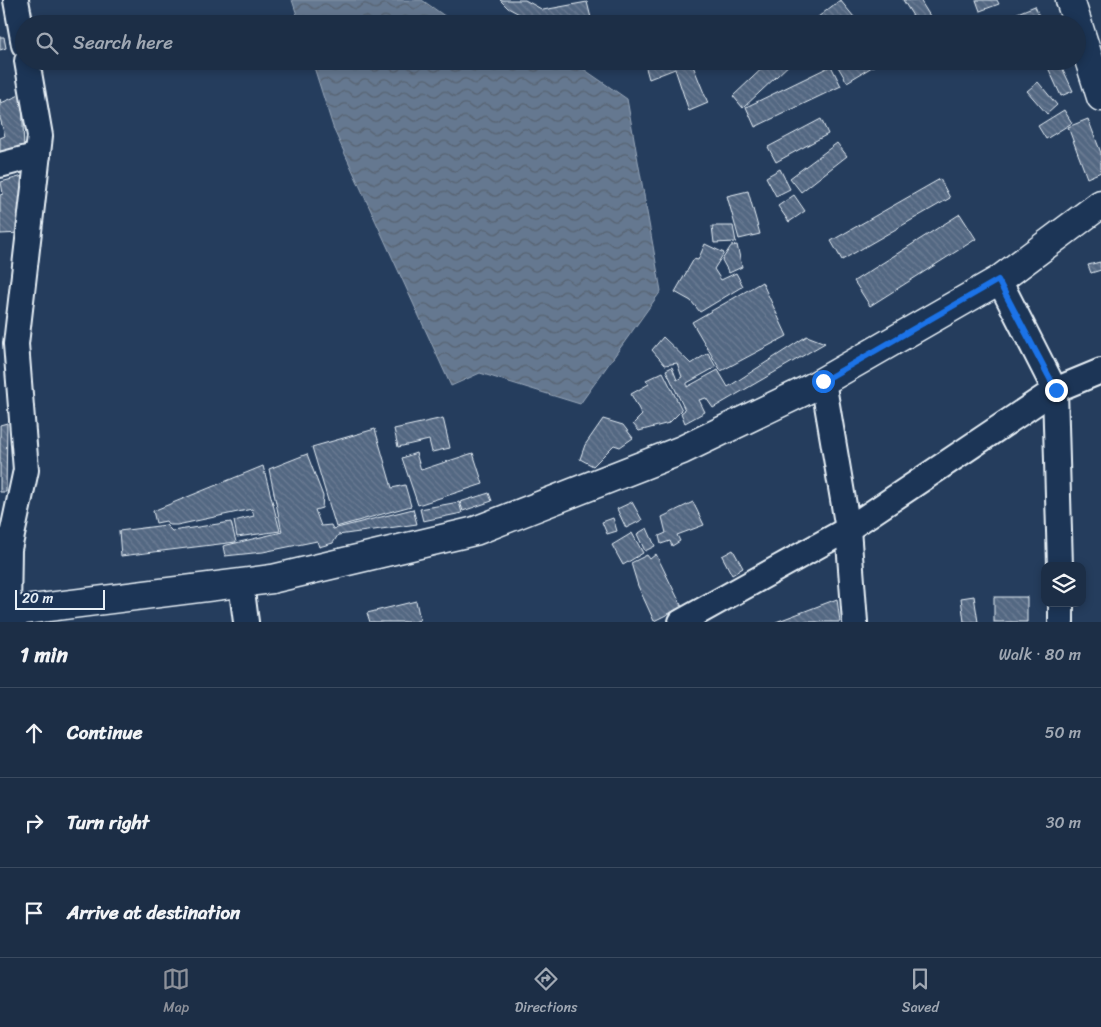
<!DOCTYPE html>
<html lang="en">
<head>
<meta charset="utf-8">
<style>
  :root { --surface:#1c2e46; --page:#25364d; --text:#f1f3f6; --muted:#a0a8b3; --line:#3a4a5f; --accent:#8c9099 }
  body { margin:0; font-family:Sriracha,sans-serif; background:var(--page); color:var(--text) }
  .controls { position:absolute; right:15px; bottom:15px; display:grid; overflow:hidden; border-radius:10px; box-shadow:0 2px 8px #0003 }
  .controls button { width:45px; height:45px; display:grid; place-items:center; padding:0; border:0; border-bottom:1px solid var(--line); background:var(--surface); color:var(--text); font:25px sans-serif }
  .scale { position:absolute; left:15px; bottom:12px; width:90px; box-sizing:border-box; padding-left:5px; border:2px solid #e8f1f8; border-top:0; font-size:14px; line-height:18px; white-space:nowrap; color:#e8f1f8; -webkit-text-stroke:4px #1d3557; paint-order:stroke }
  .stop { position:absolute; width:15px; height:15px; margin:-11px; border:4px solid #1a73e8; border-radius:50%; background:#fff }
  .stop.end { background:#1a73e8; border-color:#fff; box-shadow:0 1px 5px #0008 }
  .list { margin:0; padding:0; list-style:none }
  h2 { display:flex; justify-content:space-between; align-items:center; height:65px; margin:0; padding:0 20px; font-size:21px }
  h2 small { font-size:16px; font-weight:400; color:var(--muted) }
  .list li { display:grid; grid-template-columns:32px 1fr auto; gap:15px; align-items:center; box-sizing:border-box; height:90px; padding:0 20px; border-top:1px solid var(--line) }
  .list b { display:block; font-size:19px; white-space:nowrap }
  .list em { font-size:16px; font-style:normal; color:var(--muted) }
  .icon { flex:none; width:28px; height:28px; fill:none; stroke:currentColor; stroke-width:2; stroke-linecap:round; stroke-linejoin:round }
  .map { position:relative; flex:none; width:1101px; height:622px; overflow:hidden }
  .search { position:absolute; background:var(--surface); box-shadow:0 2px 8px #0003; left:15px; right:15px; top:15px; height:55px; display:flex; align-items:center; gap:12px; box-sizing:border-box; padding:0 18px; border-radius:28px; color:var(--muted); font-size:19px }
  .sheet { height:335px; background:var(--surface) }
  nav { display:flex; justify-content:space-around; align-items:center; box-sizing:border-box; height:70px; border-top:1px solid var(--line); background:var(--surface); font-size:14px; color:var(--muted) }
  nav a { display:grid; justify-items:center; gap:2px }
  nav .on { color:var(--accent) }
  .map>svg:first-child { display:block }
  .water { fill:url(#water-waves); stroke:#99a8ba }
  .building { fill:url(#building-back-hatch); stroke:#e8f1f8 }
  .lines { fill:none; stroke-linecap:round; stroke-linejoin:round }
  .minor-casing { stroke:#e8f1f8; stroke-width:28 }
  .tertiary-casing { stroke:#e8f1f8; stroke-width:31 }
  .secondary-casing { stroke:#e8f1f8; stroke-width:31 }
  .minor { stroke:#1d3557; stroke-width:24 }
  .tertiary { stroke:#1d3557; stroke-width:28 }
  .secondary { stroke:#1d3557; stroke-width:28 }
  .route { stroke:#1a73e8; stroke-width:6 }
</style>
</head>
<body>
<div class="map">
<svg width="1101" height="622" viewBox="0 0 1101 622">
  <defs>
    <pattern id="water-waves" width="16" height="10" patternUnits="userSpaceOnUse" patternTransform="scale(1.25)"><rect width="16" height="10" fill="#657890"/><path d="M0 5q4-4 8 0t8 0" fill="none" stroke="#576270"/></pattern>
    <pattern id="building-back-hatch" width="6" height="6" patternUnits="userSpaceOnUse" patternTransform="scale(1.25)"><rect width="6" height="6" fill="#536782"/><path d="M-1 5l2 2M0 0l6 6M5-1l2 2" fill="none" stroke="#6c7d94"/></pattern>
  </defs>
  <rect width="100%" height="100%" fill="#253d5d"/>
  <filter id="ink" filterUnits="userSpaceOnUse"><feTurbulence type="fractalNoise" baseFrequency=".02" numOctaves="2"/><feDisplacementMap in="SourceGraphic" scale="10" xChannelSelector="R" yChannelSelector="G"/><feConvolveMatrix kernelMatrix="1 2 1 2 8 2 1 2 1" color-interpolation-filters="sRGB"/></filter>
  <g filter="url(#ink)">
    <g class="water">
      <path d="M 292,0 L 422,0 L 456,24 L 300,24 Z"/>
      <path d="M 312,61 L 510,61 L 521,68 L 572,61 L 627,99 L 661,291 L 580,404 L 480,373 L 451,386 L 334,130 Z"/>
    </g>
    <g class="building">
      <path d="M 500,0 L 525,0 L 543,10 L 587,2 L 592,22 L 536,23 L 508,8 Z"/>
      <path d="M 840,0 L 854,17 L 845,24 L 809,24 Z"/>
      <path d="M 903,0 L 920,0 L 935,24 L 918,24 Z"/>
      <path d="M 976,0 L 997,0 L 999,4 L 980,11 Z"/>
      <path d="M 1035,6 L 1042,24 L 990,24 Z"/>
      <path d="M 0,37 L 4,37 L 6,48 L 0,50 Z"/>
      <path d="M 644,61 L 691,61 L 708,103 L 689,111 L 675,69 L 649,79 Z"/>
      <path d="M 770,61 L 793,61 L 743,108 L 733,96 Z"/>
      <path d="M 842,61 L 882,61 L 847,82 L 837,65 Z"/>
      <path d="M 970,61 L 998,61 L 974,71 Z"/>
      <path d="M 1045,61 L 1059,61 L 1073,91 L 1061,96 Z"/>
      <path d="M 831,66 L 841,86 L 755,127 L 746,107 Z"/>
      <path d="M 1038,82 L 1057,105 L 1047,114 L 1027,91 Z"/>
      <path d="M 22,94 L 24,151 L 0,155 L 0,138 L 5,136 L 0,118 L 0,99 L 1,103 Z"/>
      <path d="M 1064,110 L 1072,123 L 1046,139 L 1038,126 Z"/>
      <path d="M 821,119 L 828,134 L 776,162 L 768,147 Z"/>
      <path d="M 1088,119 L 1101,153 L 1101,172 L 1087,178 L 1068,127 Z"/>
      <path d="M 837,143 L 847,156 L 801,192 L 790,178 Z"/>
      <path d="M 780,169 L 790,189 L 776,196 L 766,177 Z"/>
      <path d="M 23,176 L 22,233 L 0,234 L 0,195 L 3,194 L 1,182 Z"/>
      <path d="M 940,179 L 950,198 L 842,260 L 831,241 Z"/>
      <path d="M 748,191 L 760,234 L 739,239 L 727,196 Z"/>
      <path d="M 794,195 L 805,211 L 789,222 L 778,206 Z"/>
      <path d="M 960,214 L 976,239 L 870,306 L 854,281 Z"/>
      <path d="M 712,226 L 733,226 L 736,242 L 714,243 Z"/>
      <path d="M 705,244 L 724,253 L 714,269 L 721,280 L 736,273 L 743,286 L 700,312 L 691,301 L 675,292 L 694,259 L 698,260 Z"/>
      <path d="M 737,245 L 742,267 L 729,273 L 722,260 L 731,246 Z"/>
      <path d="M 1100,262 L 1101,270 L 1091,273 L 1088,265 Z"/>
      <path d="M 762,282 L 787,336 L 721,371 L 692,322 Z"/>
      <path d="M 807,336 L 825,343 L 713,408 L 706,398 L 699,400 L 705,412 L 685,423 L 681,413 L 685,410 L 666,370 L 672,367 L 677,380 L 682,377 L 677,363 L 665,365 L 652,350 L 663,337 L 691,364 L 708,353 L 716,367 L 687,383 L 687,387 L 718,370 L 728,387 Z"/>
      <path d="M 663,372 L 682,410 L 669,423 L 639,431 L 633,424 L 642,415 L 631,394 L 649,384 L 646,380 Z"/>
      <path d="M 443,418 L 450,448 L 432,452 L 429,440 L 398,447 L 394,429 Z"/>
      <path d="M 603,419 L 623,425 L 633,438 L 620,447 L 614,445 L 593,466 L 580,459 L 585,445 Z"/>
      <path d="M 7,423 L 6,492 L 0,492 L 0,425 Z"/>
      <path d="M 375,429 L 392,488 L 405,485 L 411,506 L 336,527 L 312,447 Z"/>
      <path d="M 416,453 L 421,470 L 473,453 L 483,484 L 418,505 L 402,458 Z"/>
      <path d="M 307,454 L 323,496 L 322,508 L 315,510 L 321,526 L 331,525 L 333,529 L 413,509 L 417,524 L 338,535 L 333,543 L 319,547 L 317,541 L 263,552 L 225,556 L 223,546 L 282,532 L 269,469 Z"/>
      <path d="M 263,466 L 280,531 L 237,537 L 234,521 L 254,516 L 252,509 L 177,525 L 169,525 L 166,521 L 156,523 L 153,511 Z"/>
      <path d="M 489,493 L 492,501 L 463,511 L 460,502 Z"/>
      <path d="M 459,502 L 462,513 L 423,521 L 420,509 Z"/>
      <path d="M 632,502 L 642,520 L 626,528 L 617,509 Z"/>
      <path d="M 693,502 L 704,525 L 677,535 L 680,541 L 672,546 L 670,541 L 661,544 L 659,536 L 666,533 L 662,517 Z"/>
      <path d="M 613,518 L 617,531 L 607,534 L 602,522 Z"/>
      <path d="M 231,522 L 236,542 L 121,556 L 119,531 L 166,525 L 172,531 Z"/>
      <path d="M 647,528 L 655,546 L 645,551 L 637,534 Z"/>
      <path d="M 632,533 L 643,553 L 623,565 L 612,545 Z"/>
      <path d="M 733,550 L 743,568 L 732,575 L 722,556 Z"/>
      <path d="M 656,554 L 682,607 L 654,621 L 638,586 L 631,563 L 647,555 L 650,559 Z"/>
      <path d="M 974,596 L 978,622 L 964,622 L 961,598 Z"/>
      <rect x="994" y="597" width="33" height="25"/>
      <path d="M 837,599 L 840,622 L 776,622 Z"/>
      <path d="M 416,601 L 420,620 L 414,622 L 370,622 L 367,613 Z"/>
    </g>
    <g class="lines">
      <g class="minor-casing">
        <g id="minor">
          <path d="M 16,0 L 24,45"/>
          <path d="M 0,165 L 38,155"/>
          <path d="M 823,381 L 848,529 L 1055,390 L 999,280"/>
          <path d="M 1060,566 L 1055,390 L 1101,371"/>
          <path d="M 241,583 L 246,622"/>
          <path d="M 1061,603 L 1061,622"/>
          <path d="M 8,612 L 9,549 L 26,470 L 16,344 L 40,136 L 27,61"/>
          <path d="M 681,622 L 848,529 L 855,622"/>
        </g>
      </g>
      <g class="tertiary-casing">
        <path id="tertiary" d="M 1070,0 L 1101,97"/>
      </g>
      <g class="secondary-casing">
        <path id="secondary" d="M 0,613 L 272,579 L 475,531 L 682,450 L 813,387 L 999,280 L 1101,204"/>
      </g>
      <use href="#minor" class="minor"/>
      <use href="#tertiary" class="tertiary"/>
      <use href="#secondary" class="secondary"/>
    </g>
  </g>
  <g class="lines" filter="url(#ink)">
    <path class="route" d="M 823,381 L 998,280 L 1056,390"/>
  </g>
</svg>
<div class="controls">
<button><svg class="icon" aria-label="layers" viewBox="0 0 24 24"><path d="M12 4l9 5-9 5-9-5zM3 14l9 5 9-5"/></svg></button>
</div>
<div class="scale">20 m</div>
<div class="stop" style="left:823px;top:381px"></div>
<div class="stop end" style="left:1056px;top:390px"></div>
<div class="search"><svg class="icon" aria-label="search" viewBox="0 0 24 24"><circle cx="10" cy="10" r="6"/><path d="M15 15l6 6"/></svg>Search here</div>
</div>
<section class="sheet">
<h2>1 min<small>Walk · 80 m</small></h2>
<ul class="list">
<li><svg class="icon" aria-label="ahead" viewBox="0 0 24 24"><path d="M12 20V5M6 11l6-6 6 6"/></svg><div><b>Continue</b></div><em>50 m</em></li>
<li><svg class="icon" aria-label="right" viewBox="0 0 24 24"><path d="M7 20v-9h11M14 6l5 5-5 5"/></svg><div><b>Turn right</b></div><em>30 m</em></li>
<li><svg class="icon" aria-label="arrive" viewBox="0 0 24 24"><path d="M6 21V4h12l-3 4 3 4H6"/></svg><div><b>Arrive at destination</b></div></li>
</ul>
</section>
<nav>
<a class="on"><svg class="icon" aria-label="map" viewBox="0 0 24 24"><path d="M3 6l6-2 6 2 6-2v14l-6 2-6-2-6 2zM9 4v14M15 6v14"/></svg>Map</a>
<a><svg class="icon" aria-label="directions" viewBox="0 0 24 24"><path d="M12 3l9 9-9 9-9-9zM9 14v-3h6M13 9l2 2-2 2"/></svg>Directions</a>
<a><svg class="icon" aria-label="saved" viewBox="0 0 24 24"><path d="M7 4h10v16l-5-4-5 4z"/></svg>Saved</a>
</nav>
</body>
</html>
